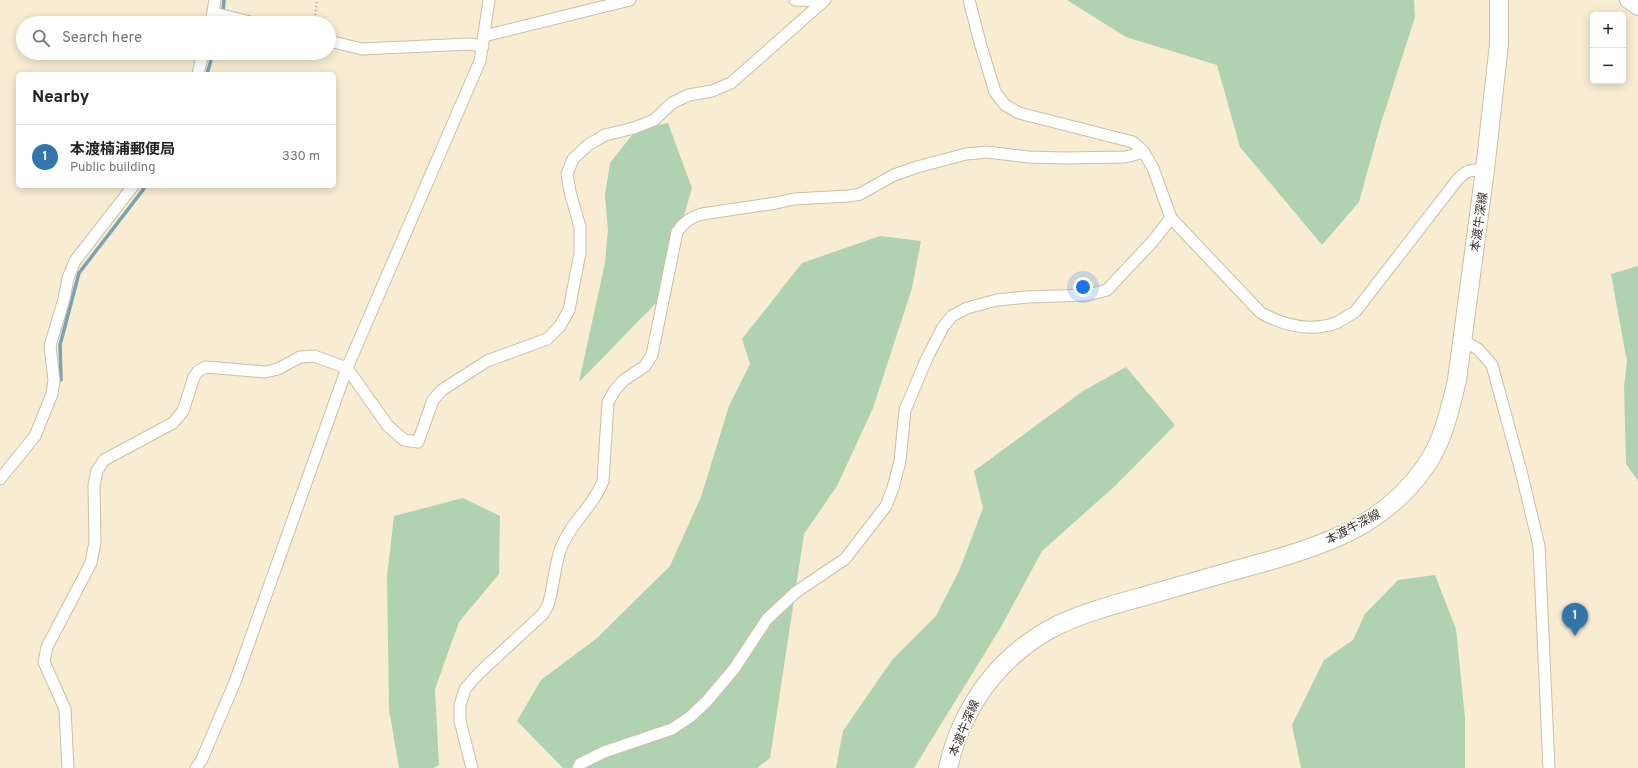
<!DOCTYPE html>
<html lang="en">
<head>
<meta charset="utf-8">
<style>
  :root { --surface:#fff; --page:#f6f6f6; --text:#222; --muted:#767676; --line:#e0e0e0; --accent:#3375ab }
  body { margin:0; font-family:Overpass,"Noto Sans JP",sans-serif; background:var(--page); color:var(--text) }
  .controls { position:absolute; right:12px; top:12px; display:grid; overflow:hidden; border-radius:6px; box-shadow:0 2px 10px #0003 }
  .controls button { width:36px; height:36px; display:grid; place-items:center; padding:0; border:0; border-bottom:1px solid var(--line); background:var(--surface); color:var(--text); font:20px sans-serif }
  .you { position:absolute; left:1083px; top:287px; width:14px; height:14px; margin:-10px; border:3px solid #fff; border-radius:50%; background:#1a73e8; box-shadow:0 0 0 6px #1a73e833 }
  .badge { display:grid; place-items:center; width:26px; height:26px; border-radius:50%; background:var(--accent); color:#fff; font-size:13px; font-weight:700 }
  .pin { position:absolute; translate:-50% -33px; filter:drop-shadow(0 1px 2px #0008) }
  .pin::after { content:''; position:absolute; top:21px; width:14px; height:12px; background:inherit; clip-path:polygon(0 0,100% 0,50% 100%) }
  .list { margin:0; padding:0; list-style:none }
  h2 { display:flex; justify-content:space-between; align-items:center; height:52px; margin:0; padding:0 16px; font-size:17px }
  h2 small { font-size:13px; font-weight:400; color:var(--muted) }
  .list li { display:grid; grid-template-columns:26px 1fr auto; gap:12px; align-items:center; box-sizing:border-box; height:64px; padding:0 16px; border-top:1px solid var(--line) }
  .list b { display:block; font-size:15px; white-space:nowrap }
  .list p { margin:0; font-size:13px; white-space:nowrap; color:var(--muted) }
  .list em { font-size:13px; font-style:normal; color:var(--muted) }
  .icon { flex:none; width:22px; height:22px; fill:none; stroke:currentColor; stroke-width:2; stroke-linecap:round; stroke-linejoin:round }
  .map { position:relative; flex:none; width:1638px; height:768px; overflow:hidden }
  .search { position:absolute; background:var(--surface); box-shadow:0 2px 10px #0003; left:16px; top:16px; width:320px; height:44px; display:flex; align-items:center; gap:10px; box-sizing:border-box; padding:0 14px; border-radius:22px; color:var(--muted); font-size:15px }
  .panel { position:absolute; background:var(--surface); box-shadow:0 2px 10px #0003; left:16px; top:72px; width:320px; height:116px; border-radius:6px }
  .map>svg:first-child { display:block }
  .green { fill:#b0d2b1 }
  .lines { fill:none; stroke-linecap:round; stroke-linejoin:round }
  .stream { stroke:#7ba2b0; stroke-width:3.5 }
  .minor-casing { stroke:#cbbfa7; stroke-width:13 }
  .secondary-casing { stroke:#cbbfa7; stroke-width:18 }
  .primary-casing { stroke:#cbbfa7; stroke-width:20 }
  .path { stroke:#aaa18e; stroke-width:2; stroke-dasharray:1 3; stroke-linecap:butt }
  .minor { stroke:#fff; stroke-width:11 }
  .secondary { stroke:#fff; stroke-width:16 }
  .primary { stroke:#fff; stroke-width:18 }
  .labels { text-anchor:middle; stroke-width:4; stroke-linejoin:round; paint-order:stroke }
  .street-label { font-size:12px; fill:#363128; stroke:#fff }
</style>
</head>
<body>
<div class="map">
<svg width="1638" height="768" viewBox="0 0 1638 768">
  <rect width="100%" height="100%" fill="#f8ecd3"/>
  <g class="green">
    <path d="M 1067,0 L 1414,0 L 1415,17 L 1380,126 L 1359,202 L 1322,245 L 1240,147 L 1217,65 L 1126,37 Z"/>
    <path d="M 668,123 L 692,188 L 660,299 L 579,382 L 605,263 L 608,230 L 605,196 L 610,163 L 636,130 Z"/>
    <path d="M 880,236 L 921,241 L 912,288 L 873,408 L 837,486 L 804,534 L 770,758 L 757,768 L 563,768 L 517,721 L 541,680 L 597,638 L 670,566 L 701,497 L 729,406 L 750,364 L 742,339 L 802,263 Z"/>
    <path d="M 1638,266 L 1638,481 L 1626,464 L 1624,386 L 1627,362 L 1611,274 Z"/>
    <path d="M 1126,367 L 1175,425 L 1115,486 L 1042,551 L 1001,627 L 914,768 L 836,768 L 843,731 L 892,660 L 936,616 L 959,571 L 983,508 L 974,471 L 1083,391 Z"/>
    <path d="M 463,498 L 500,516 L 499,574 L 459,622 L 435,689 L 439,765 L 433,768 L 399,768 L 389,709 L 387,576 L 394,516 Z"/>
    <path d="M 1435,575 L 1456,629 L 1465,718 L 1465,768 L 1301,768 L 1292,725 L 1324,660 L 1353,640 L 1365,614 L 1398,580 Z"/>
  </g>
  <g class="lines">
    <g class="stream">
      <path d="M 222,23 L 224,0"/>
      <path d="M 207,74 L 213,53"/>
      <path d="M 61,380 L 60,345 L 79,273 L 146,186"/>
    </g>
    <g class="minor-casing">
      <g id="minor">
        <path d="M 795,0 L 823,1"/>
        <path d="M 969,0 L 981,46 L 995,92 L 1005,105 L 1019,113 L 1133,142 L 1143,151 L 1153,168 L 1171,218 L 1261,313 C 1285,326 1310,332 1336,323 C 1342,320 1349,315 1355,312 L 1458,179 C 1468,169 1472,170 1485,170"/>
        <path d="M 214,13 L 254,23"/>
        <path d="M 211,23 L 215,0"/>
        <path d="M 484,36 L 630,0"/>
        <path d="M 329,41 L 362,49 L 469,44 L 483,46"/>
        <path d="M 198,74 L 203,53"/>
        <path d="M 1463,341 L 1478,349 L 1492,365 L 1521,471 L 1539,546 L 1549,768"/>
        <path d="M 0,479 L 35,436 L 52,394 L 54,380 L 50,346 L 64,299 L 68,278 L 75,261 L 133,186"/>
        <path d="M 68,768 L 65,709 L 44,662 L 47,647 L 91,563 L 95,542 L 94,485 L 97,471 L 104,460 L 173,423 L 183,411 L 194,377 L 198,371 L 206,367 L 265,372 L 278,369 L 300,357 L 314,356 L 347,368 L 388,426 L 404,440 L 418,442 L 433,400 L 442,390 L 487,361 L 547,339 L 560,326 L 569,310 L 580,253 L 580,227 L 570,192 L 567,174 L 573,159 L 588,145 L 605,135 L 634,128 L 654,120 L 672,103 L 689,95 L 712,91 L 731,83 L 825,0"/>
        <path d="M 196,768 L 202,759 L 235,682 L 347,368 L 480,61 L 489,0"/>
        <path d="M 472,768 L 460,721 L 460,705 L 465,689 L 478,674 L 543,614 L 548,605 C 554,587 554,566 561,548 C 570,523 594,506 603,481 L 608,402 L 615,390 L 624,380 L 645,366 L 652,355 L 677,232 C 683,222 691,217 702,214 L 776,203 L 794,199 L 849,196 L 860,194 L 894,175 L 917,167 L 966,154 L 987,152 L 1028,157 L 1065,158 L 1125,157 L 1137,154 L 1143,151"/>
        <path d="M 578,768 L 580,764 L 604,752 L 672,729 L 690,717 L 706,702 L 734,669 L 767,619 L 796,592 L 845,559 L 886,506 L 893,488 L 900,461 L 905,410 L 927,358 L 943,327 L 952,316 L 967,308 L 997,300 L 1027,297 L 1087,295 L 1107,290 L 1153,241 L 1171,218"/>
      </g>
    </g>
    <g class="secondary-casing">
      <path id="secondary" d="M 1628,0 L 1638,7"/>
    </g>
    <g class="primary-casing">
      <path id="primary" d="M 948,768 C 962,706 1000,654 1058,625 C 1088,611 1120,603 1152,594 C 1190,583 1228,572 1265,562 C 1329,544 1385,524 1425,467 C 1443,442 1450,409 1457,380 L 1485,170 L 1499,44 L 1499,0"/>
    </g>
    <path class="path" d="M 314,23 L 317,0"/>
    <use href="#minor" class="minor"/>
    <use href="#secondary" class="secondary"/>
    <use href="#primary" class="primary"/>
  </g>
  <g class="labels">
    <g class="street-label">
      <text transform="translate(1479 222) rotate(-82)" y="4">本渡牛深線</text>
      <text transform="translate(1353 527) rotate(-28)" y="4">本渡牛深線</text>
      <text transform="translate(964 728) rotate(-67)" y="4">本渡牛深線</text>
    </g>
  </g>
</svg>
<div class="controls">
<button>+</button>
<button>−</button>
</div>
<div class="you"></div>
<div class="pin badge" style="left:1575px;top:636px">1</div>
<div class="search"><svg class="icon" aria-label="search" viewBox="0 0 24 24"><circle cx="10" cy="10" r="6"/><path d="M15 15l6 6"/></svg>Search here</div>
<section class="panel">
<h2>Nearby<small></small></h2>
<ul class="list">
<li><span class="badge">1</span><div><b>本渡楠浦郵便局</b><p>Public building</p></div><em>330 m</em></li>
</ul>
</section>
</div>
</body>
</html>
